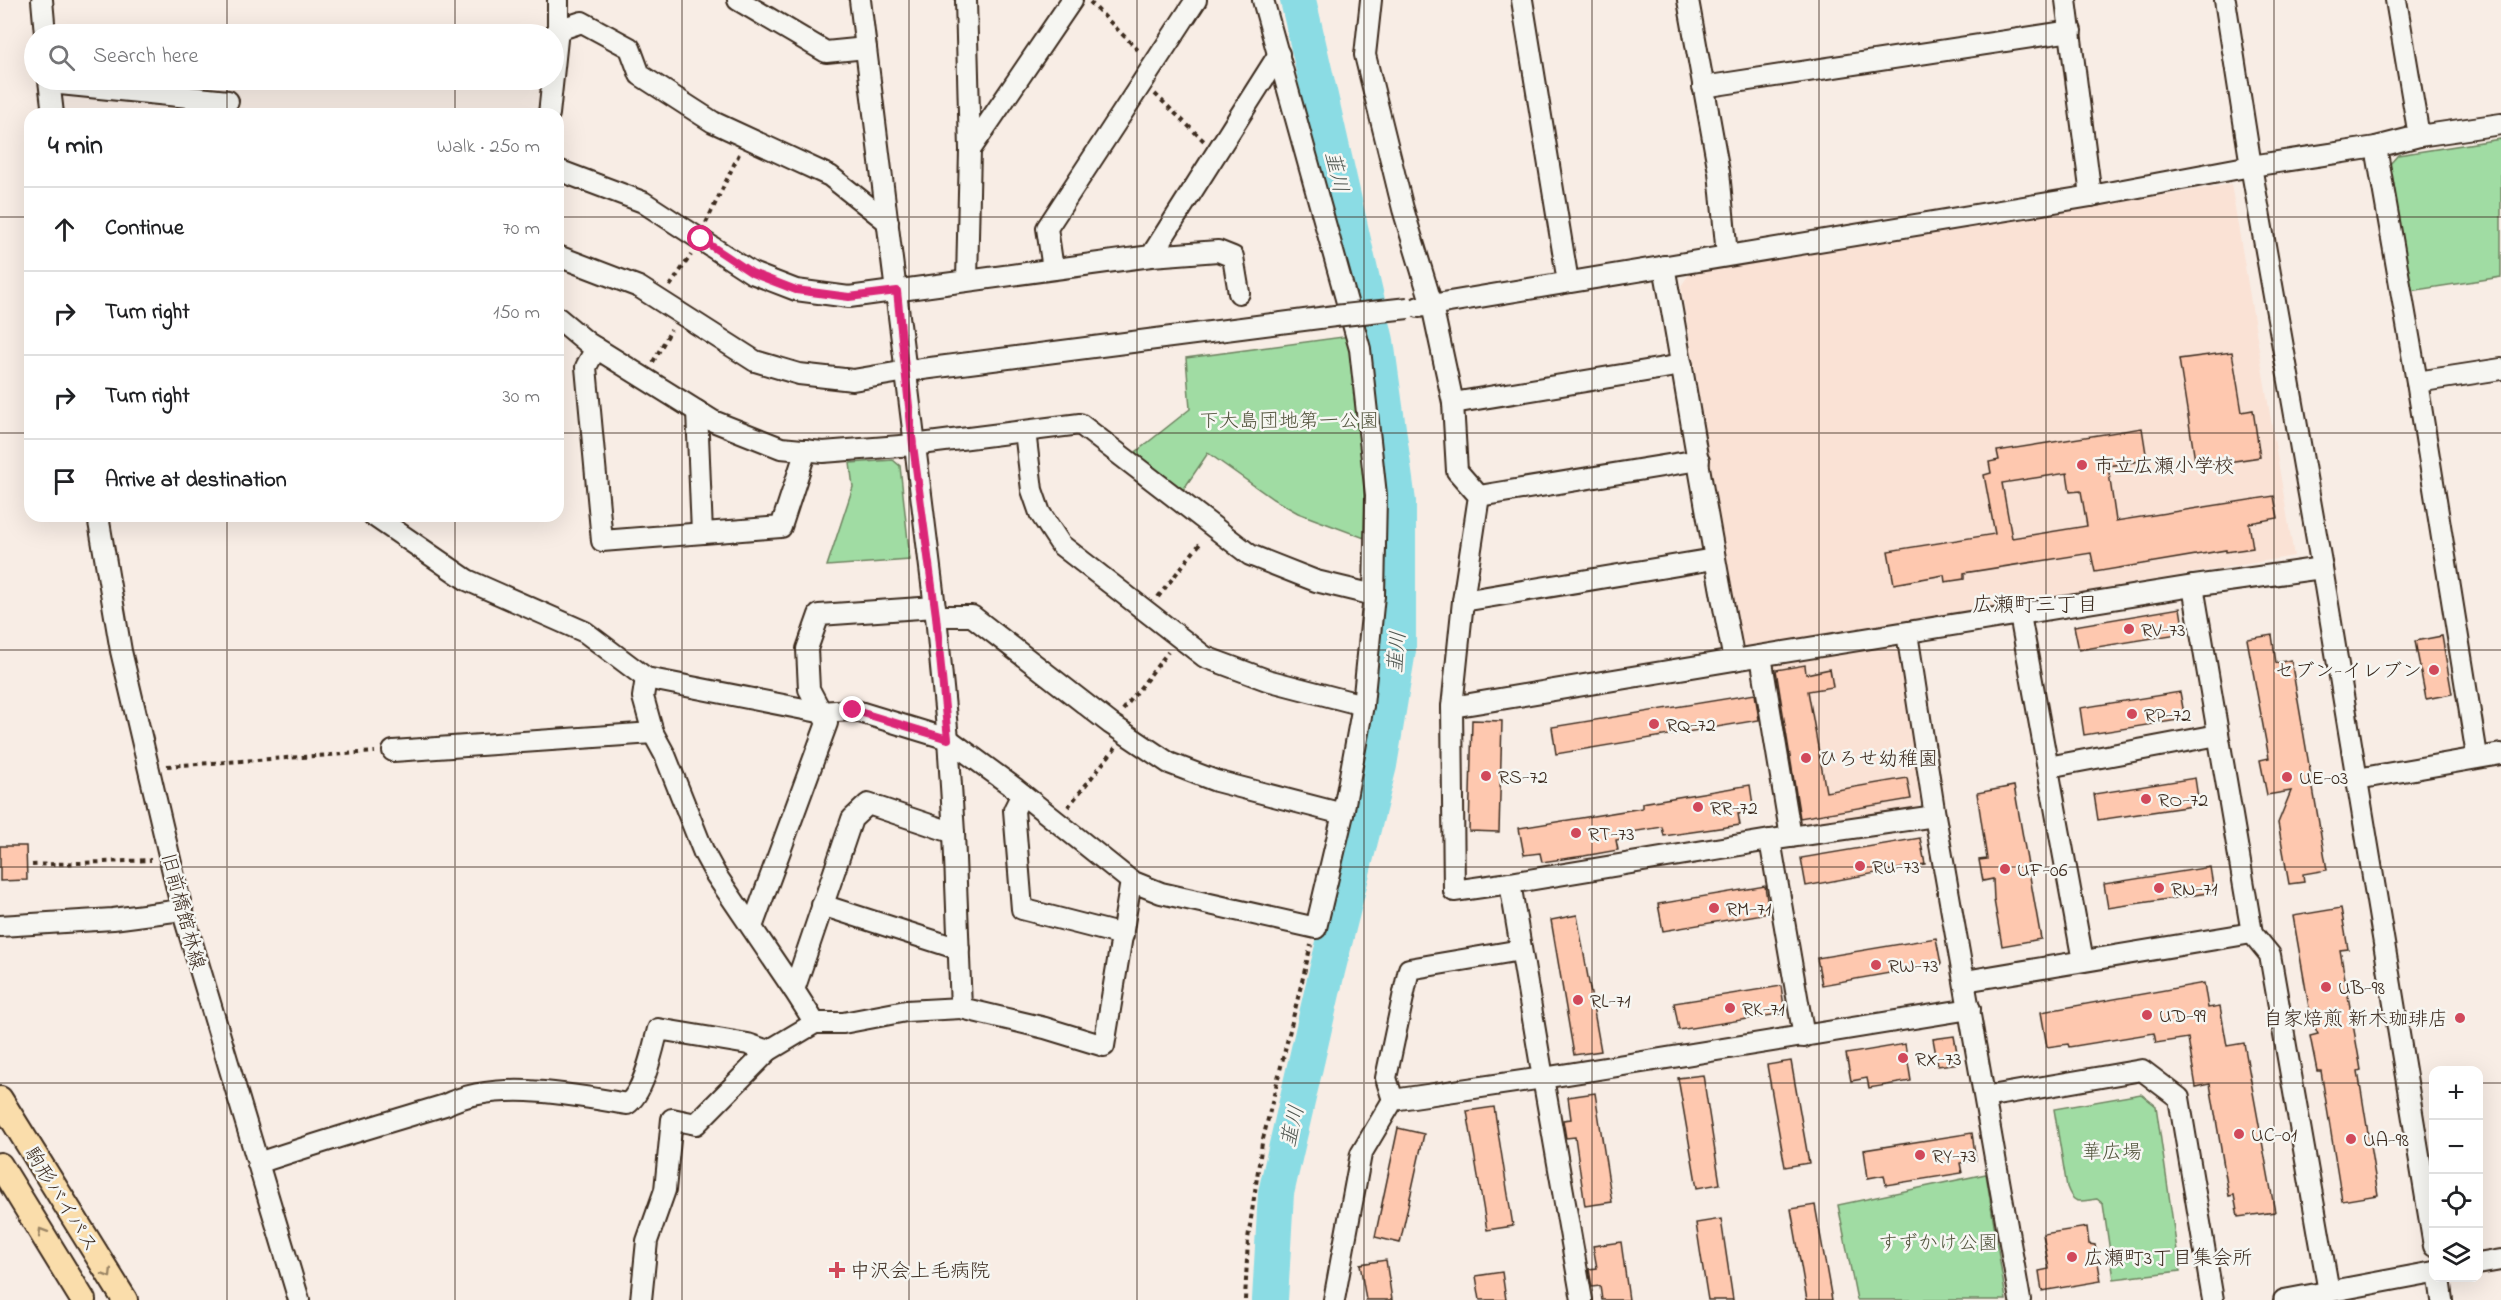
<!DOCTYPE html>
<html lang="en">
<head>
<meta charset="utf-8">
<style>
  :root { --surface:#fff; --page:#f2f2f2; --text:#202124; --muted:#757577; --line:#e0e0e0 }
  body { margin:0; font-family:"Indie Flower","Klee One",sans-serif; background:var(--page); color:var(--text) }
  .controls { position:absolute; right:18px; bottom:18px; display:grid; overflow:hidden; border-radius:12px; box-shadow:0 6px 24px #0002 }
  .controls button { width:54px; height:54px; display:grid; place-items:center; padding:0; border:0; border-bottom:2px solid var(--line); background:var(--surface); color:var(--text); font:30px sans-serif }
  .stop { position:absolute; width:18px; height:18px; margin:-14px; border:4px solid #db2777; border-radius:50%; background:#fff }
  .stop.end { background:#db2777; border-color:#fff; box-shadow:0 2px 6px #0008 }
  .list { margin:0; padding:0; list-style:none }
  h2 { display:flex; justify-content:space-between; align-items:center; height:78px; margin:0; padding:0 24px; font-size:26px }
  h2 small { font-size:20px; font-weight:400; color:var(--muted) }
  .list li { display:grid; grid-template-columns:39px 1fr auto; gap:18px; align-items:center; box-sizing:border-box; height:84px; padding:0 24px; border-top:2px solid var(--line) }
  .list b { display:block; font-size:22px; white-space:nowrap }
  .list em { font-size:20px; font-style:normal; color:var(--muted) }
  .icon { flex:none; width:33px; height:33px; fill:none; stroke:currentColor; stroke-width:2; stroke-linecap:round; stroke-linejoin:round }
  .map { position:relative; flex:none; width:2501px; height:1300px; overflow:hidden }
  .search { position:absolute; background:var(--surface); box-shadow:0 6px 24px #0002; left:24px; top:24px; width:540px; height:66px; display:flex; align-items:center; gap:15px; box-sizing:border-box; padding:0 21px; border-radius:33px; color:var(--muted); font-size:22px }
  .panel { position:absolute; background:var(--surface); box-shadow:0 6px 24px #0002; left:24px; top:108px; width:540px; height:414px; border-radius:18px }
  .map>svg:first-child { display:block }
  .built { fill:#fae2d5 }
  .green { fill:#a0dca3; stroke:#6e8360; stroke-width:1.5 }
  .lines { fill:none; stroke-linecap:round; stroke-linejoin:round }
  .river { stroke:#8bdce4; stroke-width:36 }
  .building { fill:#fec8af; stroke:#3b2a1e; stroke-width:1.5; fill-rule:evenodd }
  .minor-casing { stroke:#3b2a1e; stroke-width:24 }
  .major-casing { stroke:#3b2a1e; stroke-width:28 }
  .path { stroke:#3b2a1e; stroke-width:4; stroke-dasharray:4.5 4.5; stroke-linecap:butt }
  .minor { stroke:#f6f6f2; stroke-width:20 }
  .major { stroke:#faddab; stroke-width:24 }
  .minor-bridge-casing { stroke:#3b2a1e; stroke-width:24; stroke-linecap:butt }
  .minor-bridge { stroke:#f6f6f2; stroke-width:20 }
  .oneway { stroke:#9a8464 }
  .route { stroke:#db2777; stroke-width:8 }
  .grid { fill:none; stroke:#3b2a1e; stroke-width:1.5; stroke-opacity:0.55 }
  .poi-dot { fill:#d1495b; stroke:#f6f6f2; stroke-width:2 }
  .labels { text-anchor:middle; stroke-width:5; stroke-linejoin:round; paint-order:stroke }
  .park-label { font-size:20px; fill:#54563f; stroke:#f6f6f2 }
  .poi-label { font-size:20px; fill:#3b2a1e; stroke:#f6f6f2; text-anchor:start }
  .street-label { font-size:20px; fill:#3b2a1e; stroke:#f6f6f2 }
  .water-label { font-size:21px; font-style:italic; fill:#4f5650; stroke:#f6f6f2 }
  .neighbourhood-label { font-size:21px; fill:#3b2a1e; stroke:#f6f6f2 }
</style>
</head>
<body>
<div class="map">
<svg width="2501" height="1300" viewBox="0 0 2501 1300">
  <rect width="100%" height="100%" fill="#f8ede5"/>
  <filter id="ink" filterUnits="userSpaceOnUse"><feTurbulence type="fractalNoise" baseFrequency=".0167" numOctaves="2"/><feDisplacementMap in="SourceGraphic" scale="12" xChannelSelector="R" yChannelSelector="G"/><feConvolveMatrix kernelMatrix="1 2 1 2 8 2 1 2 1" color-interpolation-filters="sRGB"/></filter>
  <g filter="url(#ink)">
    <g class="built">
      <path d="M 2231,184 L 2294,556 L 1749,649 L 1740,642 L 1681,286 L 1690,273 Z"/>
      <path d="M 1888,644 L 1898,651 L 1923,795 L 1918,807 L 1795,827 L 1768,663 Z"/>
    </g>
    <g class="green">
      <path d="M 2501,139 L 2501,277 L 2410,291 L 2390,164 L 2398,155 Z"/>
      <path d="M 1350,336 L 1369,483 L 1367,539 L 1298,513 L 1273,499 L 1208,453 L 1181,493 L 1132,455 L 1190,409 L 1186,358 Z"/>
      <path d="M 893,460 L 900,466 L 910,560 L 827,566 L 853,487 L 850,463 Z"/>
      <path d="M 2141,1094 L 2156,1106 L 2180,1271 L 2114,1279 L 2103,1204 L 2097,1199 C 2079,1201 2074,1206 2067,1187 L 2054,1109 Z"/>
      <path d="M 1986,1174 L 2006,1300 L 1857,1300 L 1838,1205 Z"/>
    </g>
    <g class="lines">
      <path class="river" d="M 1270,1300 L 1276,1193 L 1327,971 L 1379,765 L 1398,650 L 1398,502 L 1376,341 L 1298,0"/>
    </g>
    <g class="building">
      <path d="M 2232,352 L 2242,412 L 2253,410 L 2260,457 L 2196,467 L 2179,359 Z"/>
      <path d="M 2142,428 L 2147,460 L 2108,466 L 2116,521 L 2274,496 L 2278,518 L 2249,523 L 2253,548 L 2226,552 L 2226,550 L 2095,572 L 2091,553 L 1964,573 L 1964,579 L 1945,582 L 1944,575 L 1894,584 L 1888,551 L 1995,534 L 1984,475 L 1991,473 L 1989,462 L 1999,460 L 1997,451 ZM 2067,473 L 2070,492 L 2081,491 L 2087,526 L 2012,538 L 2002,483 Z"/>
      <path d="M 2180,608 L 2184,633 L 2079,650 L 2074,626 Z"/>
      <path d="M 2272,635 L 2276,663 L 2291,660 L 2327,870 L 2303,874 L 2304,882 L 2289,884 L 2278,823 L 2291,791 L 2267,795 L 2260,760 L 2269,758 L 2247,639 Z"/>
      <path d="M 2442,636 L 2452,694 L 2426,699 L 2415,641 Z"/>
      <path d="M 1805,665 L 1806,674 L 1830,669 L 1833,687 L 1808,691 L 1826,792 L 1907,778 L 1911,799 L 1800,818 L 1776,670 Z"/>
      <path d="M 2180,692 L 2185,719 L 2084,735 L 2080,708 Z"/>
      <path d="M 1755,694 L 1759,720 L 1556,754 L 1552,727 Z"/>
      <path d="M 1472,720 L 1502,721 L 1499,832 L 1469,831 Z"/>
      <path d="M 2195,778 L 2199,805 L 2098,820 L 2094,794 Z"/>
      <path d="M 1750,785 L 1754,812 L 1738,814 L 1740,825 L 1664,836 L 1662,827 L 1631,832 L 1632,837 L 1616,840 L 1618,850 L 1584,856 L 1542,862 L 1540,853 L 1524,855 L 1519,828 L 1642,808 L 1642,803 Z"/>
      <path d="M 2014,786 L 2041,939 L 2002,946 L 1994,900 L 1993,879 L 1983,881 L 1979,860 L 1987,859 L 1977,793 Z"/>
      <path d="M 1920,838 L 1925,864 L 1806,886 L 1801,858 Z"/>
      <path d="M 0,846 L 26,846 L 27,880 L 0,881 Z"/>
      <path d="M 2210,867 L 2214,892 L 2108,908 L 2104,884 Z"/>
      <path d="M 1765,886 L 1769,913 L 1663,931 L 1658,904 Z"/>
      <path d="M 2341,908 L 2348,949 L 2340,950 L 2361,1070 L 2358,1071 L 2378,1195 L 2342,1201 L 2321,1071 L 2317,1071 L 2310,1036 L 2318,1034 L 2311,1019 L 2293,916 Z"/>
      <path d="M 1577,915 L 1601,1051 L 1574,1055 L 1551,920 Z"/>
      <path d="M 1936,938 L 1941,964 L 1822,985 L 1817,958 Z"/>
      <path d="M 2204,983 L 2208,1008 L 2220,1006 L 2227,1046 L 2244,1043 L 2275,1212 L 2238,1217 L 2234,1195 L 2229,1196 L 2210,1084 L 2196,1087 L 2188,1038 L 2156,1043 L 2154,1033 L 2069,1047 L 2068,1044 L 2047,1047 L 2041,1012 Z"/>
      <path d="M 1781,986 L 1785,1013 L 1679,1030 L 1674,1003 Z"/>
      <path d="M 1954,1036 L 1959,1063 L 1938,1066 L 1933,1039 Z"/>
      <path d="M 1905,1044 L 1911,1081 L 1869,1088 L 1867,1078 L 1851,1081 L 1846,1054 Z"/>
      <path d="M 1791,1061 L 1809,1163 L 1785,1167 L 1767,1065 Z"/>
      <path d="M 1703,1075 L 1720,1184 L 1697,1188 L 1678,1078 Z"/>
      <path d="M 1595,1093 L 1612,1202 L 1585,1206 L 1575,1137 L 1566,1138 L 1563,1120 L 1571,1119 L 1568,1097 Z"/>
      <path d="M 1494,1107 L 1513,1226 L 1487,1230 L 1467,1111 Z"/>
      <path d="M 1398,1128 L 1424,1134 L 1400,1243 L 1375,1237 Z"/>
      <path d="M 1972,1133 L 1976,1160 L 1960,1163 L 1962,1173 L 1886,1185 L 1884,1175 L 1868,1178 L 1864,1150 Z"/>
      <path d="M 1815,1205 L 1832,1300 L 1807,1300 L 1791,1209 Z"/>
      <path d="M 1721,1219 L 1733,1300 L 1708,1300 L 1700,1250 L 1696,1223 Z"/>
      <path d="M 2087,1227 L 2089,1244 L 2095,1245 L 2101,1281 L 2042,1291 L 2039,1271 L 2049,1269 L 2043,1234 Z"/>
      <path d="M 1621,1242 L 1629,1300 L 1602,1300 L 1600,1286 L 1592,1287 L 1589,1269 L 1597,1268 L 1593,1246 Z"/>
      <path d="M 1386,1260 L 1392,1300 L 1366,1300 L 1360,1264 Z"/>
      <path d="M 1502,1272 L 1506,1300 L 1480,1300 L 1476,1276 Z"/>
    </g>
    <g class="lines">
      <g class="minor-casing">
        <g id="minor">
          <path d="M 42,0 L 45,34"/>
          <path d="M 738,0 L 826,52 L 866,48"/>
          <path d="M 860,0 L 936,616 L 948,739 L 954,833 L 961,1008 L 1045,1028 L 1104,1046 L 1131,881 L 1161,893 L 1316,928 L 1343,814 L 1363,705 L 1374,595 L 1376,495 L 1360,349 L 1263,0"/>
          <path d="M 966,0 L 970,150 L 967,280"/>
          <path d="M 1371,0 L 1365,55 L 1403,209 L 1432,305 L 1453,403 L 1457,471 L 1479,496 L 1463,601 L 1452,707 L 1734,660 L 2193,586 L 2322,568"/>
          <path d="M 1522,0 L 1568,282"/>
          <path d="M 1688,0 L 1719,172 L 1727,255"/>
          <path d="M 2066,0 L 2091,196"/>
          <path d="M 2225,0 L 2251,166 L 2322,568 L 2434,1246"/>
          <path d="M 2396,0 L 2419,136"/>
          <path d="M 558,30 L 582,22 L 630,48 L 640,75 L 713,122 L 830,176 L 888,222"/>
          <path d="M 49,80 L 53,114"/>
          <path d="M 50,83 L 228,101"/>
          <path d="M 1703,87 L 2071,31"/>
          <path d="M 549,114 L 558,30 L 558,0"/>
          <path d="M 2376,147 L 2417,382 L 2477,756"/>
          <path d="M 970,150 L 1072,0"/>
          <path d="M 558,170 L 643,202 L 752,273 L 796,290 L 849,297 L 1151,256 L 1279,54"/>
          <path d="M 558,256 L 639,287 L 755,361 L 799,374 L 853,380 L 907,371 L 1335,316"/>
          <path d="M 1151,256 L 1218,251 L 1233,257 L 1239,293"/>
          <path d="M 1664,266 C 1688,397 1708,529 1734,660"/>
          <path d="M 1053,269 L 1047,228 L 1196,0"/>
          <path d="M 1419,307 L 2091,196 L 2251,166 L 2376,147 L 2419,136 L 2501,124"/>
          <path d="M 558,318 L 588,343 L 713,421 L 781,448 L 823,452 L 913,445 L 1080,424 L 1250,555 L 1316,581 L 1374,595"/>
          <path d="M 596,348 L 586,367 L 602,541 L 781,527 L 806,450"/>
          <path d="M 2417,382 L 2501,369"/>
          <path d="M 1453,403 L 1682,365"/>
          <path d="M 697,411 L 702,533"/>
          <path d="M 1025,431 L 1032,490 L 1040,513 L 1061,545 L 1205,657 L 1267,680 L 1363,705"/>
          <path d="M 1479,496 L 1699,460"/>
          <path d="M 98,516 L 121,651 L 181,906 L 299,1300"/>
          <path d="M 374,516 L 467,580 L 585,632 L 646,678 L 819,712 L 853,710 L 948,739 L 1016,789 L 1131,881"/>
          <path d="M 2193,586 L 2252,933 L 2270,955 L 2329,1292"/>
          <path d="M 1463,601 L 1714,559"/>
          <path d="M 2020,615 L 2083,961"/>
          <path d="M 936,616 L 972,616 L 1111,724 L 1169,763 L 1216,781 L 1343,814"/>
          <path d="M 1907,633 L 1935,816 L 2020,1300"/>
          <path d="M 1761,656 L 1791,837"/>
          <path d="M 646,678 L 643,697 L 653,733 L 665,755 L 704,853 L 716,875 L 794,990"/>
          <path d="M 1452,707 L 1454,891 L 1510,883"/>
          <path d="M 393,751 L 653,733"/>
          <path d="M 2048,767 L 2218,735"/>
          <path d="M 2357,779 L 2501,754"/>
          <path d="M 1022,794 L 1014,810 L 1022,909 L 1123,935"/>
          <path d="M 954,833 L 868,804 L 852,819 L 794,990 L 815,1023 L 843,1023 L 906,1011 L 961,1008"/>
          <path d="M 1770,840 L 1804,1037"/>
          <path d="M 822,905 L 959,949"/>
          <path d="M 0,926 L 113,919 L 182,910"/>
          <path d="M 752,927 L 827,723 L 809,689 L 807,649 L 819,615 L 935,607"/>
          <path d="M 1965,981 L 2252,933"/>
          <path d="M 1985,1097 L 2142,1070 L 2179,1098 L 2213,1300"/>
          <path d="M 1393,1100 L 1386,1078 L 1409,969 L 1521,950"/>
          <path d="M 258,1163 C 320,1142 382,1124 445,1105 C 496,1079 573,1095 627,1104 C 644,1093 653,1048 658,1029 L 748,1044 L 768,1051"/>
          <path d="M 2478,1264 L 2501,1260"/>
          <path d="M 2439,1278 L 2442,1300"/>
          <path d="M 641,1300 L 647,1241 L 665,1190 L 672,1119 L 696,1124 L 768,1051 L 815,1023"/>
          <path d="M 1334,1300 L 1361,1154 L 1393,1100 L 1543,1078 L 1510,883 L 1770,840 L 1935,816"/>
          <path d="M 1582,1300 L 1543,1078 L 1970,1009"/>
          <path d="M 2284,1300 L 2434,1272"/>
        </g>
      </g>
      <g class="major-casing">
        <g id="major">
          <path d="M 0,1099 L 125,1300"/>
          <path d="M 0,1165 L 83,1300"/>
        </g>
      </g>
      <g class="path">
        <path d="M 1090,2 L 1140,52"/>
        <path d="M 1155,94 L 1204,141"/>
        <path d="M 706,223 L 739,154"/>
        <path d="M 670,286 L 691,255"/>
        <path d="M 653,362 L 671,330"/>
        <path d="M 1158,597 L 1202,541"/>
        <path d="M 1123,710 L 1168,652"/>
        <path d="M 167,766 L 375,752"/>
        <path d="M 1068,807 L 1116,747"/>
        <path d="M 32,865 L 151,860"/>
        <path d="M 1245,1300 L 1248,1239 L 1262,1143 L 1311,945"/>
      </g>
      <use href="#minor" class="minor"/>
      <use href="#major" class="major"/>
      <g class="minor-bridge-casing">
        <path id="minor-bridge" d="M 1335,316 L 1408,308"/>
      </g>
      <use href="#minor-bridge" class="minor-bridge"/>
    </g>
    <defs><path id="oneway-chevron" d="M-2-3.5L2.5 0L-2 3.5" fill="none" stroke-width="1.6" stroke-linecap="round" stroke-linejoin="round" transform="scale(1.5)"/></defs>
    <g class="oneway">
      <use href="#oneway-chevron" transform="translate(42 1232) rotate(-122)"/>
      <use href="#oneway-chevron" transform="translate(108 1274) rotate(58)"/>
    </g>
  </g>
  <g class="lines" filter="url(#ink)">
    <path class="route" d="M 701,239 L 752,273 L 796,290 L 849,297 L 897,291 L 913,445 L 936,616 L 948,739 L 853,710"/>
  </g>
  <path class="grid" d="M 227,0 L 227,34M 455,0 L 455,34M 682,0 L 682,1300M 909,0 L 909,1300M 1137,0 L 1137,1300M 1364,0 L 1364,1300M 1592,0 L 1592,1300M 1819,0 L 1819,1300M 2046,0 L 2046,1300M 2274,0 L 2274,1300M 227,80 L 227,114M 455,80 L 455,114M 0,217 L 30,217M 558,217 L 2501,217M 0,433 L 30,433M 558,433 L 2501,433M 227,516 L 227,1300M 455,516 L 455,1300M 0,650 L 2501,650M 0,867 L 2501,867M 0,1083 L 2434,1083M 2478,1083 L 2501,1083"/>
  <g class="poi-dot">
    <circle cx="2082" cy="465" r="6"/>
    <circle cx="2129" cy="629" r="6"/>
    <circle cx="2434" cy="670" r="6"/>
    <circle cx="2132" cy="714" r="6"/>
    <circle cx="1654" cy="724" r="6"/>
    <circle cx="1806" cy="758" r="6"/>
    <circle cx="1486" cy="776" r="6"/>
    <circle cx="2287" cy="777" r="6"/>
    <circle cx="2146" cy="799" r="6"/>
    <circle cx="1698" cy="807" r="6"/>
    <circle cx="1576" cy="833" r="6"/>
    <circle cx="1860" cy="866" r="6"/>
    <circle cx="2005" cy="869" r="6"/>
    <circle cx="2159" cy="888" r="6"/>
    <circle cx="1714" cy="908" r="6"/>
    <circle cx="1876" cy="965" r="6"/>
    <circle cx="2326" cy="987" r="6"/>
    <circle cx="1578" cy="1000" r="6"/>
    <circle cx="1730" cy="1008" r="6"/>
    <circle cx="2147" cy="1015" r="6"/>
    <circle cx="2460" cy="1018" r="6"/>
    <circle cx="1903" cy="1058" r="6"/>
    <circle cx="2239" cy="1134" r="6"/>
    <circle cx="2351" cy="1139" r="6"/>
    <circle cx="1920" cy="1155" r="6"/>
    <circle cx="2072" cy="1257" r="6"/>
    <path d="M834 1261h6v6h6v6h-6v6h-6v-6h-6v-6h6z"/>
  </g>
  <g class="labels">
    <g class="park-label">
      <text x="1289" y="427">下大島団地第一公園</text>
      <text x="2112" y="1158">華広場</text>
      <text x="1938" y="1249">すずかけ公園</text>
    </g>
    <g class="poi-label">
      <text x="2094" y="472">市立広瀬小学校</text>
      <text x="2141" y="636">RV-73</text>
      <text x="2422" y="677" text-anchor="end">セブン-イレブン</text>
      <text x="2144" y="721">RP-72</text>
      <text x="1666" y="731">RQ-72</text>
      <text x="1818" y="765">ひろせ幼稚園</text>
      <text x="1498" y="783">RS-72</text>
      <text x="2299" y="784">UE-03</text>
      <text x="2158" y="806">RO-72</text>
      <text x="1710" y="814">RR-72</text>
      <text x="1588" y="840">RT-73</text>
      <text x="1872" y="873">RU-73</text>
      <text x="2017" y="876">UF-06</text>
      <text x="2171" y="895">RN-71</text>
      <text x="1726" y="915">RM-71</text>
      <text x="1888" y="972">RW-73</text>
      <text x="2338" y="994">UB-98</text>
      <text x="1590" y="1007">RL-71</text>
      <text x="1742" y="1015">RK-71</text>
      <text x="2159" y="1022">UD-99</text>
      <text x="2448" y="1025" text-anchor="end">自家焙煎 新木珈琲店</text>
      <text x="1915" y="1065">RX-73</text>
      <text x="2251" y="1141">UC-01</text>
      <text x="2363" y="1146">UA-98</text>
      <text x="1932" y="1162">RY-73</text>
      <text x="2084" y="1264">広瀬町3丁目集会所</text>
      <text x="850" y="1277">中沢会上毛病院</text>
    </g>
    <g class="street-label">
      <text transform="translate(184 911) rotate(75)" y="7">旧前橋館林線</text>
      <text transform="translate(62 1199) rotate(58)" y="7">駒形バイパス</text>
    </g>
    <g class="water-label">
      <text transform="translate(1337 172) rotate(77)" y="7">韮川</text>
      <text transform="translate(1396 652) rotate(-85)" y="7">韮川</text>
      <text transform="translate(1292 1126) rotate(-77)" y="7">韮川</text>
    </g>
    <g class="neighbourhood-label">
      <text x="2035" y="611">広瀬町三丁目</text>
    </g>
  </g>
</svg>
<div class="controls">
<button>+</button>
<button>−</button>
<button><svg class="icon" aria-label="locate" viewBox="0 0 24 24"><circle cx="12" cy="12" r="6"/><path d="M12 2v4M12 18v4M2 12h4M18 12h4"/></svg></button>
<button><svg class="icon" aria-label="layers" viewBox="0 0 24 24"><path d="M12 4l9 5-9 5-9-5zM3 14l9 5 9-5"/></svg></button>
</div>
<div class="stop" style="left:701px;top:239px"></div>
<div class="stop end" style="left:853px;top:710px"></div>
<div class="search"><svg class="icon" aria-label="search" viewBox="0 0 24 24"><circle cx="10" cy="10" r="6"/><path d="M15 15l6 6"/></svg>Search here</div>
<section class="panel">
<h2>4 min<small>Walk · 250 m</small></h2>
<ul class="list">
<li><svg class="icon" aria-label="ahead" viewBox="0 0 24 24"><path d="M12 20V5M6 11l6-6 6 6"/></svg><div><b>Continue</b></div><em>70 m</em></li>
<li><svg class="icon" aria-label="right" viewBox="0 0 24 24"><path d="M7 20v-9h11M14 6l5 5-5 5"/></svg><div><b>Turn right</b></div><em>150 m</em></li>
<li><svg class="icon" aria-label="right" viewBox="0 0 24 24"><path d="M7 20v-9h11M14 6l5 5-5 5"/></svg><div><b>Turn right</b></div><em>30 m</em></li>
<li><svg class="icon" aria-label="arrive" viewBox="0 0 24 24"><path d="M6 21V4h12l-3 4 3 4H6"/></svg><div><b>Arrive at destination</b></div></li>
</ul>
</section>
</div>
</body>
</html>
